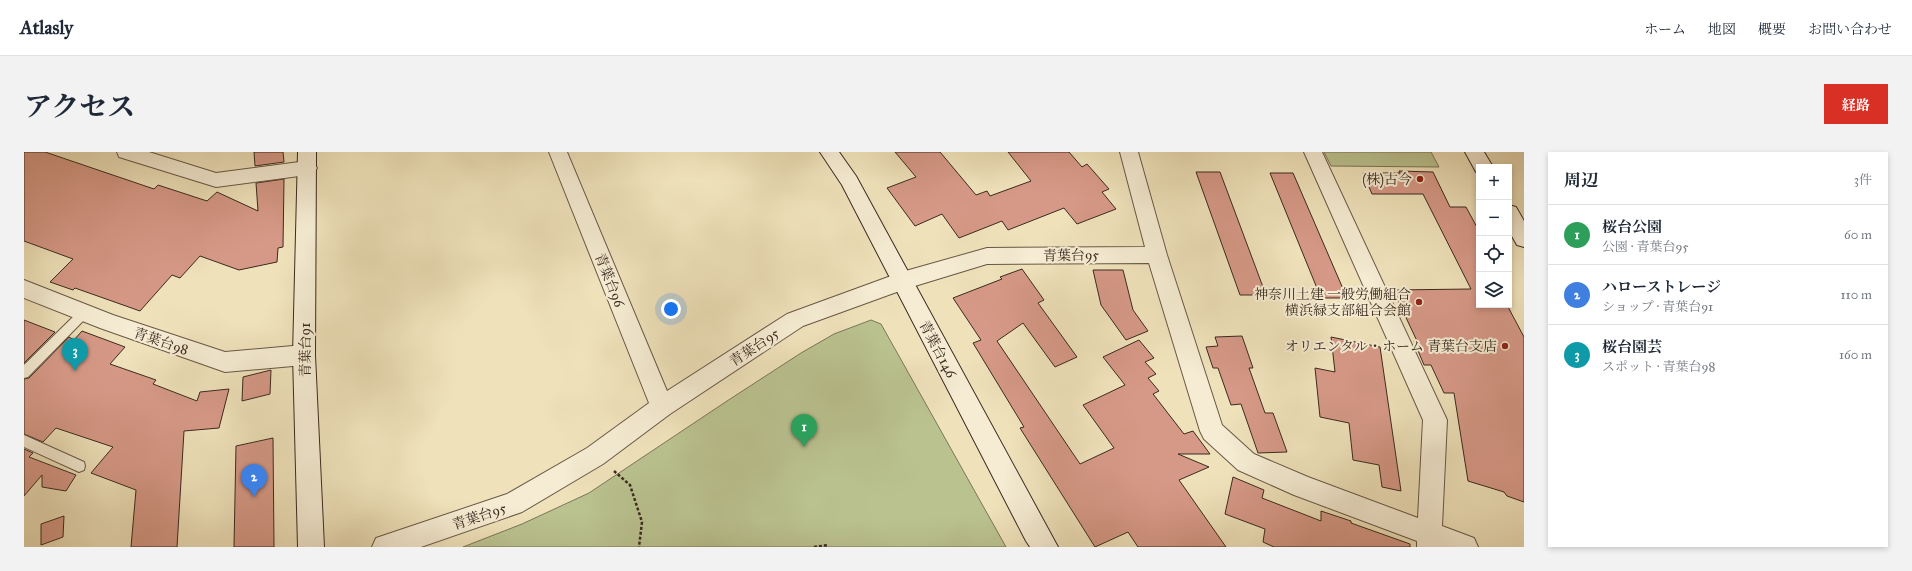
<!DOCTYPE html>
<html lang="ja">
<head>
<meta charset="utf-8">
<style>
  :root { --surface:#fff; --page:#f2f2f3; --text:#1f2937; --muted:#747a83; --line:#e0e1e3; --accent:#d93025 }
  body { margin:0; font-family:"IM FELL Great Primer","Noto Serif JP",serif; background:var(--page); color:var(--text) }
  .controls { position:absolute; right:12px; top:12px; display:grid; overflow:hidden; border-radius:0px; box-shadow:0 2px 6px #0003 }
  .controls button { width:36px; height:36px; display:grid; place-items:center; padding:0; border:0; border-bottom:1px solid var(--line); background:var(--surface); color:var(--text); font:20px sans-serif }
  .you { position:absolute; left:647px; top:157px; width:14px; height:14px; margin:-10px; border:3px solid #fff; border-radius:50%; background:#1a73e8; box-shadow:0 0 0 6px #1a73e833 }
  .badge { display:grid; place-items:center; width:26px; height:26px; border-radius:50%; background:var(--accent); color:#fff; font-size:13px; font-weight:700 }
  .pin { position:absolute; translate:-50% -33px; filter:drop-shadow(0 1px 2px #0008) }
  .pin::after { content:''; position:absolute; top:21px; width:14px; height:12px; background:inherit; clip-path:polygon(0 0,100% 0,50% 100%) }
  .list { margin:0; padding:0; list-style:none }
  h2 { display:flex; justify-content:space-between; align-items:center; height:52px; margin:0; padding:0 16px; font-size:17px }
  h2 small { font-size:13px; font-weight:400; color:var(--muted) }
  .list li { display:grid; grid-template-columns:26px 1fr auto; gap:12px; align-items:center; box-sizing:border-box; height:60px; padding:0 16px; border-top:1px solid var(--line) }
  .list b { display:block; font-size:15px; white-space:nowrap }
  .list p { margin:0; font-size:13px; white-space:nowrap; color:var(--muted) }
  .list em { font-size:13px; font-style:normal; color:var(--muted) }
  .icon { flex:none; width:22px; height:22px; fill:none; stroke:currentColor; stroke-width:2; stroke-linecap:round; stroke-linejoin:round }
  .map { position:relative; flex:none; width:1500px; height:395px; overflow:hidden; border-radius:0px }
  header { display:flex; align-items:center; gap:24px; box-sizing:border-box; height:56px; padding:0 20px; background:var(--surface); border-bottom:1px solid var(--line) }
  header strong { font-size:19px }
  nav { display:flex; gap:22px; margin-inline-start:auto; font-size:14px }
  .intro { display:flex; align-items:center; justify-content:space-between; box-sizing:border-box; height:96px; padding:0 24px }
  h1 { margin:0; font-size:28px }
  .button { padding:10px 18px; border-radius:0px; background:var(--accent); color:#fff; font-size:14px; font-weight:700 }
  main { display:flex; gap:24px; padding:0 24px }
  aside { flex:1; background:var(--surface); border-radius:0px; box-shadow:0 2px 6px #0003 }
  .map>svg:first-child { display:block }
  .green { fill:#bac390; stroke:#7a7658 }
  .building { fill:#d69987; stroke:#3b2a1f }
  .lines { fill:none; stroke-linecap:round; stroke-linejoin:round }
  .lane-casing { stroke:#685846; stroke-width:2 }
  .street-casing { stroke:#685846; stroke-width:2 }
  .secondary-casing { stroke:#3b2a1f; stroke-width:2 }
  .path { stroke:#3b2a1f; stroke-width:2.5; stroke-dasharray:3 2; stroke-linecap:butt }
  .lane { fill:#f5ecd3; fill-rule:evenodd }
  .street { fill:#f5ecd3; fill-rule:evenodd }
  .secondary { fill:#f5ecd3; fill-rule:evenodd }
  .poi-dot { fill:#8f2418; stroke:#f5ecd3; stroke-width:1.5 }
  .labels { text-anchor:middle; stroke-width:4; stroke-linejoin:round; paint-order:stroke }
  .poi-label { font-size:14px; fill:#3b2a1f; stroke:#f5ecd3; text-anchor:end }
  .street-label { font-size:14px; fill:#3b2a1f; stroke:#f5ecd3 }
</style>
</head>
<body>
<header>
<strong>Atlasly</strong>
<nav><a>ホーム</a><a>地図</a><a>概要</a><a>お問い合わせ</a></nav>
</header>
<div class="intro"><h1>アクセス</h1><a class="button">経路</a></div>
<main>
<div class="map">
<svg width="1500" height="395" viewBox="0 0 1500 395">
  <rect width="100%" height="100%" fill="#efe2bb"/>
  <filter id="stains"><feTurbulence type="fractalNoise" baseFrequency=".005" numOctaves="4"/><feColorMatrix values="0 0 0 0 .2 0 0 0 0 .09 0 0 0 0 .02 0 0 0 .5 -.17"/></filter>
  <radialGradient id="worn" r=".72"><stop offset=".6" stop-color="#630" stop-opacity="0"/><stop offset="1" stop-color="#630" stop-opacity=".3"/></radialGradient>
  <g class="green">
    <path d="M 1300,0 L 1407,0 L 1415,15 L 1307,14 Z"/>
    <path d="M 847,168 L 857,172 L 982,395 L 439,395 L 498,372 L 565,341 L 703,249 L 777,201 L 810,182 Z"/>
  </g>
  <g class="building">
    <path d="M 0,0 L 21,0 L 130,37 L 134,33 L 183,49 L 193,40 L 234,59 L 232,31 L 260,27 L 259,95 L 254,96 L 253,110 L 215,118 L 176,104 L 156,126 L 148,123 L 116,159 L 51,136 L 49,138 L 26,130 L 49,107 L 0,89 Z"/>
    <path d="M 230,0 L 259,0 L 260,10 L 231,14 Z"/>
    <path d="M 871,0 L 916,0 L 952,43 L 963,39 L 966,44 L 1007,29 L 984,0 L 1045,0 L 1058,15 L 1063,12 L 1085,37 L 1078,40 L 1092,57 L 1053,72 L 1040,56 L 984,78 L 978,69 L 935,86 L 918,62 L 891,74 L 863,36 L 892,25 Z"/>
    <path d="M 1375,19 L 1409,20 L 1426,55 L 1442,55 L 1455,79 L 1455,153 L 1483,153 L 1500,185 L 1500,350 L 1483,344 L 1480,340 L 1444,329 L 1430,241 L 1420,241 L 1407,213 L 1400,213 L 1390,189 L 1393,189 L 1369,138 L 1447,137 L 1399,42 L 1348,42 L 1339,21 L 1376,21 Z"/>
    <path d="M 1172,20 L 1196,20 L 1242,143 L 1216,143 Z"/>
    <path d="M 1246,21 L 1269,21 L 1323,146 L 1297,146 Z"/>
    <path d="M 998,117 L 1020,148 L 1014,151 L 1053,205 L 1031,215 L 999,171 L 973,189 L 1056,312 L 1090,296 L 1059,253 L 1101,233 L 1079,205 L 1115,188 L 1130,206 L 1121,210 L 1132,222 L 1124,226 L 1135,239 L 1129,242 L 1160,282 L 1169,279 L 1186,302 L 1154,302 L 1185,315 L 1155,328 L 1202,395 L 1114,395 L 1104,380 L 1071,395 L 996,276 L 1000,275 L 949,191 L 957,188 L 929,146 L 978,127 L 976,125 Z"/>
    <path d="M 1069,118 L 1099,118 L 1109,158 L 1124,179 L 1102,188 L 1077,153 Z"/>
    <path d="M 0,168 L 31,180 L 0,211 Z"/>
    <path d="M 58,179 L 101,195 L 86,212 L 132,228 L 129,232 L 173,249 L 176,240 L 205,237 L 195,276 L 160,279 L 153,395 L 107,395 L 112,338 L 67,321 L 89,295 L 32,276 L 19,290 L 0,282 L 0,227 L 5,226 L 45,185 L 50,188 Z"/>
    <path d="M 1218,184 L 1229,216 L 1225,216 L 1241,261 L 1249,261 L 1263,300 L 1234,301 L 1217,252 L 1207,253 L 1194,216 L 1189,216 L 1182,195 L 1194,194 L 1191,185 Z"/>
    <path d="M 1307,185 L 1356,195 L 1377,339 L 1358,335 L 1355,313 L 1329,308 L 1325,271 L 1296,265 L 1291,216 L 1311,220 Z"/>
    <path d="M 247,218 L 246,242 L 218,249 L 219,225 Z"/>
    <path d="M 249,286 L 250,395 L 210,395 L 212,294 Z"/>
    <path d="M 0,297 L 9,301 L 5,305 L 52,323 L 42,339 L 18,335 L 18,323 L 0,344 Z"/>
    <path d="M 1209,325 L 1240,338 L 1238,346 L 1297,369 L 1297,359 L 1327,369 L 1327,371 L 1386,392 L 1386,395 L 1250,395 L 1239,390 L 1241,377 L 1201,362 Z"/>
    <path d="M 40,364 L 39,385 L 17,393 L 17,372 Z"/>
  </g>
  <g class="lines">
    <g class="lane-casing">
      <g id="lane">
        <path d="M 60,156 L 64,158 L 66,161 L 64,164 L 4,225 L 0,226 L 0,213 L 56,158 Z"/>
        <path d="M 0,283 L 60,310 L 61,314 L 60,318 L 55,320 L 0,295 Z"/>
      </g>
    </g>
    <g class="street-casing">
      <g id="street">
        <path d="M 93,0 L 125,0 L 192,21 L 283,9 L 290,11 L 293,16 L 290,21 L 283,23 L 192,35 L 95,5 Z"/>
        <path d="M 525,0 L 543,0 L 643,239 L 763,162 L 878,120 L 963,96 L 1121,95 L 1096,0 L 1114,0 L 1143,103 L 1198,273 L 1230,302 L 1284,325 L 1394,366 L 1399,268 L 1280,0 L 1298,0 L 1423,268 L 1418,374 L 1450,386 L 1454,395 L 1393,395 L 1393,389 L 1270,343 L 1214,318 L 1180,287 L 1176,279 L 1125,111 L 963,112 L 881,137 L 779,174 L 646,262 L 579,312 L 498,360 L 397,395 L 348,395 L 352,386 L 361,383 L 483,342 L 563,296 L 625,251 Z"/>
        <path d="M 0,128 L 89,163 L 201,200 L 280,193 L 288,196 L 291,203 L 288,210 L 280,213 L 201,220 L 76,176 L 0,146 Z"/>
      </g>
    </g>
    <g class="secondary-casing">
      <g id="secondary">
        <path d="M 274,0 L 292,0 L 291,203 L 300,395 L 274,395 L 269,203 Z"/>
        <path d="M 796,0 L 815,0 L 832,24 L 1034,395 L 1006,395 L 1002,389 L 818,33 Z"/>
        <path d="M 1441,0 L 1460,0 L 1469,15 L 1455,15 L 1455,21 L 1452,20 Z"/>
        <path d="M 1485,53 L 1492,55 L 1500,69 L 1500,95 L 1493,93 L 1485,79 Z"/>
      </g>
    </g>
    <g class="path">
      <path d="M 590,319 L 606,333 L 618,370 L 615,395"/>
      <path d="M 790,395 L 804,393"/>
    </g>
    <use href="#lane" class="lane"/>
    <use href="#street" class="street"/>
    <use href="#secondary" class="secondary"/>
  </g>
  <g class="poi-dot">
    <circle cx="1396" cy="27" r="4"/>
    <circle cx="1395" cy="150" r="4"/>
    <circle cx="1481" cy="194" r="4"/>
  </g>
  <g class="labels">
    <g class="poi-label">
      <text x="1388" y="32">(株)古今</text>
      <text x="1387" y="147">神奈川土建 一般労働組合<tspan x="1387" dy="16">横浜緑支部組合会館</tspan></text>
      <text x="1473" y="199">オリエンタル・ホーム 青葉台支店</text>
    </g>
    <g class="street-label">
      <text transform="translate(1047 103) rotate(-1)" y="5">青葉台95</text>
      <text transform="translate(586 128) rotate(68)" y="5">青葉台96</text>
      <text transform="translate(137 189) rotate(19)" y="5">青葉台98</text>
      <text transform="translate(730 195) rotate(-34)" y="5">青葉台95</text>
      <text transform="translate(914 197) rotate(62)" y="5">青葉台146</text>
      <text transform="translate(281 198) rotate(-90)" y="5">青葉台91</text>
      <text transform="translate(455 364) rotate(-19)" y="5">青葉台95</text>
    </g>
  </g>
  <rect width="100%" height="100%" filter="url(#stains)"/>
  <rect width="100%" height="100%" fill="url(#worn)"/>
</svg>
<div class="controls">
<button>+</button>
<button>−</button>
<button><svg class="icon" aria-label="locate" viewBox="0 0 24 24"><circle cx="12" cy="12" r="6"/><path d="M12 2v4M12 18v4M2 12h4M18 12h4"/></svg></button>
<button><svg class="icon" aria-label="layers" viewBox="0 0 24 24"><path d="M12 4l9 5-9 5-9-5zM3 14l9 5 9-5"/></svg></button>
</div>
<div class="you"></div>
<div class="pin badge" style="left:780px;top:295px;background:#2e9e5b">1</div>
<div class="pin badge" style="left:230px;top:345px;background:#3f7fe0">2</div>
<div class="pin badge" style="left:51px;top:219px;background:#0f9aa8">3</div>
</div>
<aside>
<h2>周辺<small>3件</small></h2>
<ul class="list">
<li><span class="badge" style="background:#2e9e5b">1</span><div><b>桜台公園</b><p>公園 · 青葉台95</p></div><em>60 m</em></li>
<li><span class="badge" style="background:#3f7fe0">2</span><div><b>ハローストレージ</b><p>ショップ · 青葉台91</p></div><em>110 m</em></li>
<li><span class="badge" style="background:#0f9aa8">3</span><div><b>桜台園芸</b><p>スポット · 青葉台98</p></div><em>160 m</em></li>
</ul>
</aside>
</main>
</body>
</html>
